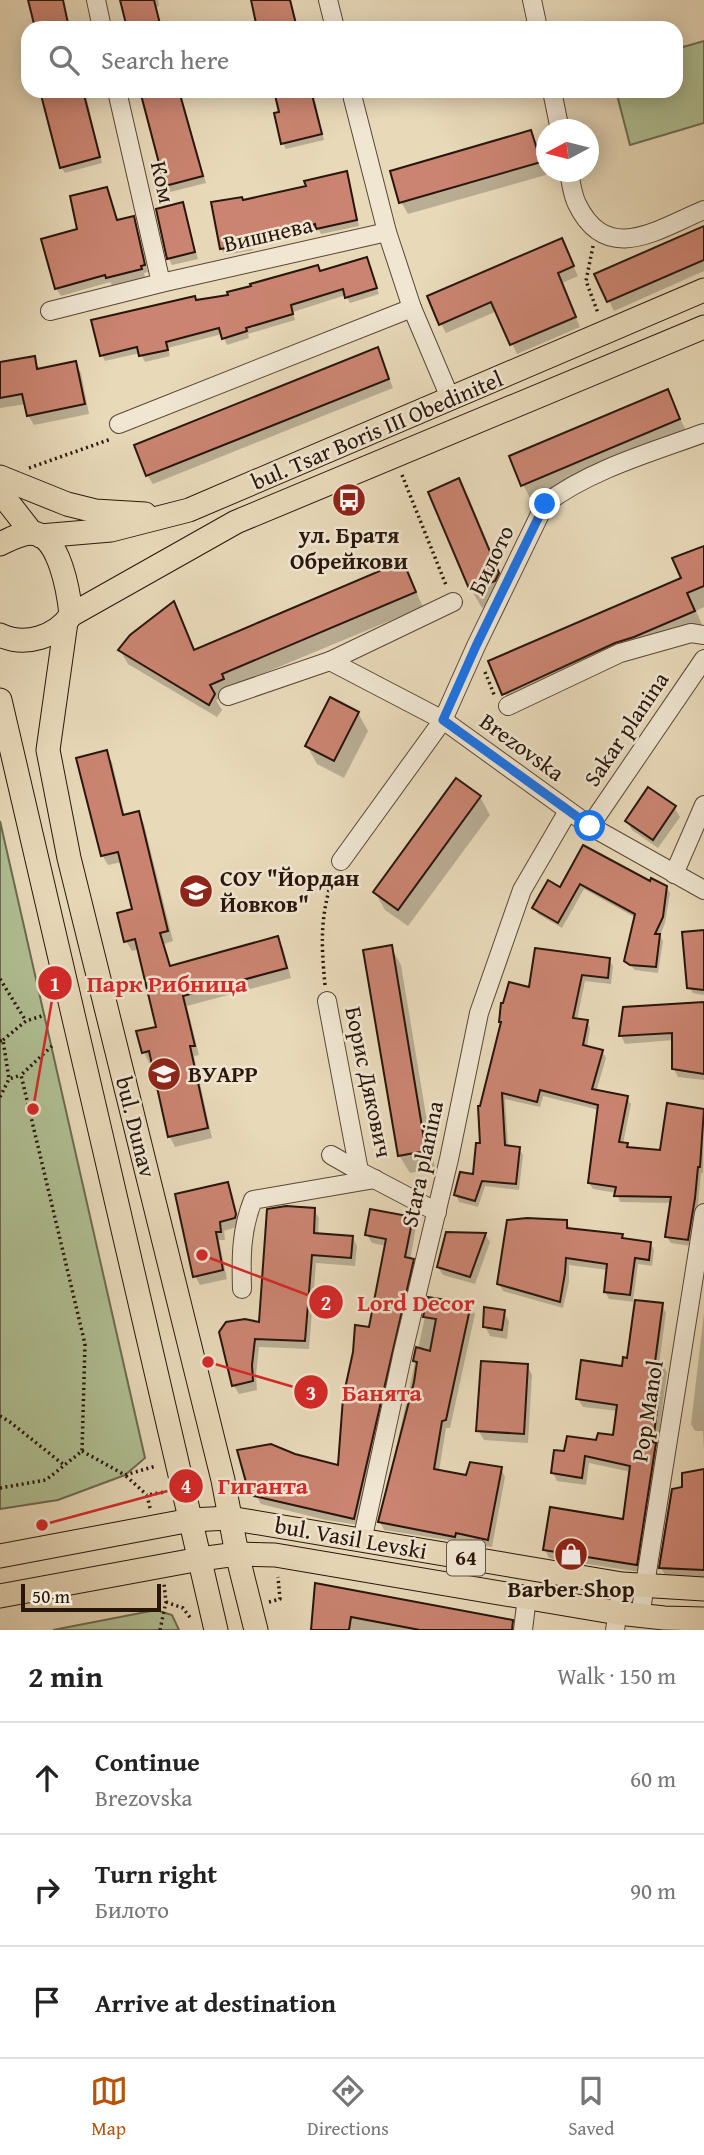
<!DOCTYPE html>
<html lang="en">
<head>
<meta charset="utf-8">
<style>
  :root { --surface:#fff; --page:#f6f6f6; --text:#222; --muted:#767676; --line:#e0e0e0; --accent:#b45309 }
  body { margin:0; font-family:"Gentium Book Plus",serif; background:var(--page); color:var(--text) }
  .compass { position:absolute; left:536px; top:119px; width:63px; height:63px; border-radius:50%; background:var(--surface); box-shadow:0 4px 18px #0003; rotate:263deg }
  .scale { position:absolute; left:21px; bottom:18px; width:140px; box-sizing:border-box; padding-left:7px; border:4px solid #29160b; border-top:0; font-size:19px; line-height:24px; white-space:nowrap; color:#29160b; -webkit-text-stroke:5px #f0e6d2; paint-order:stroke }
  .stop { position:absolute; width:21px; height:21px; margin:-16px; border:5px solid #1a73e8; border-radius:50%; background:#fff }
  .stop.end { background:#1a73e8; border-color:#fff; box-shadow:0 2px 7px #0008 }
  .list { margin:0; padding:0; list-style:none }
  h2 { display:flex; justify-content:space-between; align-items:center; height:91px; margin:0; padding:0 28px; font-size:30px }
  h2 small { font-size:23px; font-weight:400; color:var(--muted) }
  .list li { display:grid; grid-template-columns:46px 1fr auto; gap:21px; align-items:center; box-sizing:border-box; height:112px; padding:0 28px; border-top:2px solid var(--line) }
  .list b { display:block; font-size:26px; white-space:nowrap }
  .list p { margin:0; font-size:23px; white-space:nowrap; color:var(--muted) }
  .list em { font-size:23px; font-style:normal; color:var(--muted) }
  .icon { flex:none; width:38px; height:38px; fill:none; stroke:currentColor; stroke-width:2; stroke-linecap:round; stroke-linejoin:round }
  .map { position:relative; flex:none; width:704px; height:1630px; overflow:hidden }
  .search { position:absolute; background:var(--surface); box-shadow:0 4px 18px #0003; left:21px; right:21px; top:21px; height:77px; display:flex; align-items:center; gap:18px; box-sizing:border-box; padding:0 24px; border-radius:21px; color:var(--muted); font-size:26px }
  .sheet { height:427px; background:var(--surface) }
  nav { display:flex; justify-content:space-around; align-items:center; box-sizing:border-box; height:98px; border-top:2px solid var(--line); background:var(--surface); font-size:19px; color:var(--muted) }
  nav a { display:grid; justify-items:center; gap:4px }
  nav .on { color:var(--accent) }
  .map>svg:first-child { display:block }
  .green { fill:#b0c094; stroke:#6c6b50; stroke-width:2 }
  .shadow { fill:#0003 }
  .building { fill:#ca8471; stroke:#29160b; stroke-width:2 }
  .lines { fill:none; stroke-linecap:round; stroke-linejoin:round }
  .minor-casing { stroke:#594736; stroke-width:20 }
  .major-casing { stroke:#29160b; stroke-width:25 }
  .path { stroke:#29160b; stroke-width:3.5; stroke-dasharray:2 3.5; stroke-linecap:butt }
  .minor { stroke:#f0e6d2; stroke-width:18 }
  .major { stroke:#e8d9b9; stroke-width:23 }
  .route { stroke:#1a73e8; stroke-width:9 }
  .labels { text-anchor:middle; stroke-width:5; stroke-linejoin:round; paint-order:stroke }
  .shield { fill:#f0e6d2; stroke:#655447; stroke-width:2 }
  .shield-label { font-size:21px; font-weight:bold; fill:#29160b }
  .street-label { font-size:23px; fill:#29160b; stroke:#f0e6d2 }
  .poi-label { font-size:23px; font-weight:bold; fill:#29160b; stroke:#f0e6d2 }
  .leader { fill:none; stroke:#d62828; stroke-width:2.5 }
  .callout-dot { fill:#d62828; stroke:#f0e6d2; stroke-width:2.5 }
  .mark-label { font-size:21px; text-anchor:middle; font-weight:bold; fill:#fff }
  .callout-label { font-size:24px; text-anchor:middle; font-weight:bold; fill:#d62828; stroke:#f0e6d2; stroke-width:5; stroke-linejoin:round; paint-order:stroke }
</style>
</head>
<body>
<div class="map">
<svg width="704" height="1630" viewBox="0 0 704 1630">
  <rect width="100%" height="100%" fill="#e8d9b9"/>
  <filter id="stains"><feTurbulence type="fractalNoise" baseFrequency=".00286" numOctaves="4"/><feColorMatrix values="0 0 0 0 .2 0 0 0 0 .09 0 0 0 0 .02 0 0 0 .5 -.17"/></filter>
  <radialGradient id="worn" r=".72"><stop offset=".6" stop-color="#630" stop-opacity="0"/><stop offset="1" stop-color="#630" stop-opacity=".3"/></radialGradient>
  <g class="green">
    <path d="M 704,41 L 704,123 L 630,145 L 616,91 L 676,91 L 676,49 Z"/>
    <path d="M 0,821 L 145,1458 L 125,1475 L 58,1500 L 0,1509 Z"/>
    <path d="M 156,1610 L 172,1615 L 179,1630 L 53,1630 Z"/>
  </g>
  <g class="shadow">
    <path d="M 122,0 L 158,0 L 159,6 L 156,7 L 162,28 L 129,28 Z"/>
    <path d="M 253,0 L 291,0 L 298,28 L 259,28 Z"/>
    <path d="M 50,91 L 85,91 L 102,163 L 65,173 L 61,167 Z"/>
    <path d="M 142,91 L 180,91 L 206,183 L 170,192 L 166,185 Z"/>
    <path d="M 275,91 L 313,91 L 324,140 L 286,149 L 283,143 L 281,113 Z"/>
    <path d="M 531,132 L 538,145 L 546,175 L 408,214 L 401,202 Z"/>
    <path d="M 346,173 L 349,179 L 359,226 L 321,234 L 319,230 L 252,247 L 253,250 L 225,255 L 221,249 L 243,202 L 308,187 Z"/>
    <path d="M 106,189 L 118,222 L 133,218 L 137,226 L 148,272 L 144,273 L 145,277 L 112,285 L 110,282 L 61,296 L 56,288 L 79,230 Z"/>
    <path d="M 182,204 L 198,259 L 172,265 L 169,259 L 158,210 Z"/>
    <path d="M 704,228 L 704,271 L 614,311 L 597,275 Z"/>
    <path d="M 561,240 L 578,276 L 562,283 L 580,327 L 517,354 L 497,311 L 446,333 L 441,324 Z"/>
    <path d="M 367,259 L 379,294 L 350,303 L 346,295 L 293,312 L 295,320 L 248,334 L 249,338 L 227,345 L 222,334 L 168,348 L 170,356 L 145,362 L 140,353 L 105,361 L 102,355 L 197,302 L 230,296 Z"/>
    <path d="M 377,349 L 393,388 L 153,484 L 147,475 Z"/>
    <path d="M 34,358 L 40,370 L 75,363 L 81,373 L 89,414 L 34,425 L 28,415 L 26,404 L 0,408 L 0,364 Z"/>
    <path d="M 667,391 L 689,437 L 533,503 L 523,485 Z"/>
    <path d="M 458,481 L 469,498 L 508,592 L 505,599 L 482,608 L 472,591 L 430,493 Z"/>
    <path d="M 704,547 L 704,607 L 696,611 L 704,629 L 626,660 L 514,712 L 490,662 L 683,579 Z"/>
    <path d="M 403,563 L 423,607 L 228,688 L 231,693 L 216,700 L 222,710 L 217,717 L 128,664 L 120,650 L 174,603 L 195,651 Z"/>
    <path d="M 358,713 L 368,731 L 344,778 L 317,764 L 307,746 Z"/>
    <path d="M 106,752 L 112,762 L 125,817 L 138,813 L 144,824 L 173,941 L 164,944 L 171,967 L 277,938 L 283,948 L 291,978 L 187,1006 L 199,1055 L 194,1056 L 212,1138 L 175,1147 L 170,1137 L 153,1061 L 149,1063 L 144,1052 L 158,1028 L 139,949 L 132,951 L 126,941 L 134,910 L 122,862 L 108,865 L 102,855 Z"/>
    <path d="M 480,797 L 490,815 L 408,926 L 385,910 L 375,892 Z"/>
    <path d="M 674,807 L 680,817 L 658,848 L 632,830 L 627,821 Z"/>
    <path d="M 584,847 L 651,883 L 666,887 L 670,893 L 665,923 L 660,936 L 663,941 L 658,973 L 635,970 L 626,961 L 636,918 L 584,889 L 562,928 L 538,914 L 534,908 L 561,889 Z"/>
    <path d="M 704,934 L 704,995 L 693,993 L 689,987 Z"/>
    <path d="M 391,947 L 401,965 L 435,1169 L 410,1173 L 399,1155 Z"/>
    <path d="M 609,960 L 613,966 L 611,984 L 585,981 L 577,1020 L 587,1022 L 590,1028 L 587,1047 L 602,1051 L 606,1058 L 596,1092 L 627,1098 L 631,1104 L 623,1144 L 627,1145 L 629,1149 L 662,1152 L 668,1105 L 704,1111 L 703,1173 L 701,1173 L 698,1205 L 691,1246 L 671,1243 L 667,1237 L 672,1203 L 620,1202 L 617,1193 L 593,1189 L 589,1183 L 599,1110 L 543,1096 L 540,1107 L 505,1099 L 508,1147 L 519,1149 L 523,1155 L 519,1190 L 485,1186 L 478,1207 L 459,1202 L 456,1195 L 474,1177 L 482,1145 L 482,1107 L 502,1025 L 500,1022 L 531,989 Z"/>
    <path d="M 704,1003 L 704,1080 L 678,1077 L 674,1069 L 674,1040 L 625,1044 L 621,1036 L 624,1009 Z"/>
    <path d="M 227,1184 L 232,1193 L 240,1224 L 240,1226 L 224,1231 L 225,1240 L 219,1240 L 227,1279 L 200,1285 L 195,1276 Z"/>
    <path d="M 314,1210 L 319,1218 L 318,1235 L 352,1237 L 357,1246 L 355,1266 L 316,1263 L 309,1349 L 259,1347 L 256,1375 L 257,1390 L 239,1394 L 234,1386 L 221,1332 L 261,1324 Z"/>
    <path d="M 412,1219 L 416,1227 L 410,1260 L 417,1268 L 359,1525 L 326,1520 L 261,1504 L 248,1482 L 294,1456 L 339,1467 L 371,1329 L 386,1246 L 372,1243 L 367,1235 Z"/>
    <path d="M 566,1221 L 571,1230 L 621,1235 L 624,1240 L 650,1243 L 654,1250 L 652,1266 L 638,1264 L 633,1301 L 662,1305 L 666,1313 L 659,1364 L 662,1364 L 667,1372 L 657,1448 L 659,1452 L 640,1572 L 549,1558 L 545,1550 L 624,1522 L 631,1472 L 589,1463 L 586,1485 L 557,1481 L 553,1473 L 566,1453 L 614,1437 L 618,1411 L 583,1407 L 578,1399 L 623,1368 L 629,1360 L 636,1302 L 609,1299 L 605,1292 L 608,1270 L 569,1265 L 569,1282 L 563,1308 L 503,1291 L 499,1284 Z"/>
    <path d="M 485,1234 L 490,1242 L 475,1284 L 443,1275 L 438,1267 Z"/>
    <path d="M 429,1299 L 470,1306 L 475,1314 L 450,1428 L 446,1428 L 439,1471 L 468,1477 L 501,1469 L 505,1477 L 492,1547 L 384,1530 L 380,1522 Z"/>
    <path d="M 503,1312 L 509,1321 L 507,1339 L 490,1336 L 485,1326 Z"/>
    <path d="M 704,1313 L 704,1452 L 703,1431 L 695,1431 L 691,1424 Z"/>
    <path d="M 527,1365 L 532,1375 L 528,1443 L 484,1440 L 478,1430 Z"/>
    <path d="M 704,1471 L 704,1578 L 665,1575 L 661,1568 L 684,1489 Z"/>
    <path d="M 316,1585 L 507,1630 L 313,1630 Z"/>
  </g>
  <g class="building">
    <path d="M 28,0 L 63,0 L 69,28 L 35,28 Z"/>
    <path d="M 120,0 L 154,0 L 161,28 L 127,28 Z"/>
    <path d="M 251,0 L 290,0 L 297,28 L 257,28 Z"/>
    <path d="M 40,91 L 83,91 L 100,157 L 60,168 Z"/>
    <path d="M 140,91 L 179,91 L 203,176 L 165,186 Z"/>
    <path d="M 274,91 L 311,91 L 322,134 L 281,144 L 274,113 L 279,112 Z"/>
    <path d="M 531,130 L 541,162 L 399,203 L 390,171 Z"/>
    <path d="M 347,171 L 357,220 L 316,229 L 315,224 L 250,241 L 250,244 L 220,249 L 211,202 L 242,197 L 243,200 L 306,186 L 304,181 Z"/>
    <path d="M 107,187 L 117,220 L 134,216 L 145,265 L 141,266 L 142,269 L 106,278 L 105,275 L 55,289 L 41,239 L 77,229 L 70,196 Z"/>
    <path d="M 183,202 L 195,252 L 167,259 L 156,209 Z"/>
    <path d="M 704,226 L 704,260 L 607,302 L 594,274 Z"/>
    <path d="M 562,238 L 574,266 L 558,273 L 576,317 L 510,345 L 491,302 L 439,325 L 427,296 Z"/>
    <path d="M 367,257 L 377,288 L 345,298 L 343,289 L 291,305 L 293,314 L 246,328 L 247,331 L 222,339 L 219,328 L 166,342 L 168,350 L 139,356 L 137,347 L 100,356 L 91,320 L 195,296 L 196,300 L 228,295 L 227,292 L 251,286 L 250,284 L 318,265 L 320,271 Z"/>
    <path d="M 378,347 L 389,379 L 146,476 L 134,445 Z"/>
    <path d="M 35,356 L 37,369 L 76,361 L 85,404 L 27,416 L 22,394 L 0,398 L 0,362 Z"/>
    <path d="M 668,389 L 680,419 L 521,486 L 509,456 Z"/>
    <path d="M 459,478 L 499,573 L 495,581 L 470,591 L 428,492 Z"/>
    <path d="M 704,546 L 704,586 L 687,593 L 695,611 L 634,637 L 615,643 L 502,695 L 488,661 L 681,578 L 672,558 Z"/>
    <path d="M 403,561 L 416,592 L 222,674 L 224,679 L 210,685 L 215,694 L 209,705 L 118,650 L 130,635 L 174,601 L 194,650 Z"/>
    <path d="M 330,697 L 359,712 L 334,761 L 305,746 Z"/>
    <path d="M 107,750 L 123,815 L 139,811 L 168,931 L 160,933 L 170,966 L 278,936 L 287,968 L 183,996 L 195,1046 L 190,1046 L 208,1128 L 168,1137 L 149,1051 L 142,1053 L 136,1031 L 156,1027 L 135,939 L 124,942 L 117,913 L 132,909 L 118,852 L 101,856 L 76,758 Z"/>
    <path d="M 456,778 L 481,796 L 398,910 L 373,892 Z"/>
    <path d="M 648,787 L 676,806 L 653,840 L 625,821 Z"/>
    <path d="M 583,845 L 650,881 L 651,878 L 667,886 L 663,917 L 655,934 L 660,934 L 656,967 L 630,965 L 624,961 L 635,914 L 580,884 L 558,923 L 532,908 L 548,880 L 560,887 Z"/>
    <path d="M 704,930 L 704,990 L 687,988 L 682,932 Z"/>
    <path d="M 392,945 L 426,1151 L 398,1156 L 363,950 Z"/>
    <path d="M 535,948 L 610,958 L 608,978 L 582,975 L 573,1018 L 588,1020 L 583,1045 L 603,1050 L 592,1089 L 628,1096 L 619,1142 L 628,1143 L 627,1147 L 660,1150 L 667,1103 L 704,1109 L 700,1167 L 698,1167 L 695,1198 L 688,1240 L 665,1237 L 671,1197 L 614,1196 L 616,1187 L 588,1183 L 598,1105 L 540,1090 L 537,1102 L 502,1093 L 505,1145 L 520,1147 L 516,1184 L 482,1181 L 475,1201 L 454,1195 L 460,1172 L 473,1174 L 476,1143 L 480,1143 L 478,1106 L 480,1106 L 501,1022 L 499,1022 L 501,1003 L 503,1003 L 509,982 L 529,987 Z"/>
    <path d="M 704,1002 L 704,1074 L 672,1069 L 672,1033 L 619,1036 L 623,1007 Z"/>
    <path d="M 228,1182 L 236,1214 L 235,1218 L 220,1222 L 221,1232 L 216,1232 L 223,1270 L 193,1277 L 175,1194 Z"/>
    <path d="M 286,1206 L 315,1208 L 314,1233 L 353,1236 L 351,1258 L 312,1255 L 305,1341 L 255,1339 L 252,1365 L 253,1381 L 232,1386 L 219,1332 L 226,1322 L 245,1319 L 259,1322 L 267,1209 Z"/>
    <path d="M 370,1209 L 413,1217 L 405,1257 L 414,1259 L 354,1519 L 254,1496 L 246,1482 L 237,1450 L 271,1444 L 295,1454 L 338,1465 L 343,1398 L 353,1352 L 355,1325 L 369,1327 L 386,1239 L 365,1235 Z"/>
    <path d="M 527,1218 L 567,1220 L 567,1228 L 623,1234 L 622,1238 L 651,1242 L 649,1260 L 635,1258 L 630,1295 L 604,1292 L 607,1264 L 566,1258 L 565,1273 L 560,1302 L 497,1284 L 507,1220 Z"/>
    <path d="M 446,1232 L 486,1233 L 470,1277 L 437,1267 Z"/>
    <path d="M 428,1297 L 471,1304 L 446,1420 L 442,1421 L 434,1469 L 466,1475 L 470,1462 L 502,1467 L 488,1540 L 456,1533 L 455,1537 L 378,1522 L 414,1382 L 417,1362 L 413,1361 L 416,1347 L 430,1351 L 436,1319 L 423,1317 Z"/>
    <path d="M 635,1300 L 663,1303 L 655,1362 L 663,1363 L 653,1442 L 656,1443 L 637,1565 L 543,1550 L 550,1507 L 623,1519 L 630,1466 L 585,1456 L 582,1478 L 551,1473 L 554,1450 L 564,1451 L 567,1436 L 596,1440 L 598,1433 L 613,1435 L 617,1405 L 576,1399 L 581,1360 L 622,1366 L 623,1357 L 627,1358 Z"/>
    <path d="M 484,1307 L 505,1310 L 502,1330 L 483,1327 Z"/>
    <path d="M 481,1361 L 528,1364 L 524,1434 L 476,1431 Z"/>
    <path d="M 704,1469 L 704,1570 L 659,1568 L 672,1489 L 682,1487 L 682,1473 Z"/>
    <path d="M 315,1583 L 513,1620 L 512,1630 L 420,1630 L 351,1617 L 349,1630 L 311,1630 Z"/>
  </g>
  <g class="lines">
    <g class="minor-casing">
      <g id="minor">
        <path d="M 96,0 L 102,28"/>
        <path d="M 328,0 L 335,28"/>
        <path d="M 532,0 L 538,28"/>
        <path d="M 117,91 L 161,283"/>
        <path d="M 351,91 L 387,232 L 412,308 L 451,400"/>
        <path d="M 552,91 L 560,130"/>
        <path d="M 569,172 C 571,182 572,194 577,204 C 607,266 658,229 704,210"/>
        <path d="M 50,311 L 161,283 L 387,232"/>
        <path d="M 119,424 L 412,308"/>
        <path d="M 330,661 L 453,602"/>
        <path d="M 228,696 L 330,661 L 443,720 L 590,826 L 704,890"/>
        <path d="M 508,706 L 620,653 L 691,633 L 704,635"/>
        <path d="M 590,826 L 704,659"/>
        <path d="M 341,861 L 443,720 L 476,646 L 545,504 C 589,470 652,452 704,433"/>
        <path d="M 674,874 L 704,805"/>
        <path d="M 327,1001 L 359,1171 L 437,1212"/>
        <path d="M 331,1155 L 359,1171"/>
        <path d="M 242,1289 C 241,1257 241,1230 253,1200 L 375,1179"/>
        <path d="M 362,1541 L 403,1352 L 449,1159 L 479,1013 L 522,890 L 568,811"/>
        <path d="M 640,1616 L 704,1213"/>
        <path d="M 523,1630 L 527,1597"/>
        <path d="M 615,1630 L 622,1584"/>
      </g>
    </g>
    <g class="major-casing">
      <g id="major">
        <path d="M 0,477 L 67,504 L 95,511 L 145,514"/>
        <path d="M 0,492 L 32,533"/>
        <path d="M 40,536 L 111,530 L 189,510 L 704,290"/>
        <path d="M 0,544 C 10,539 21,533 32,533 C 60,534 69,595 71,615 C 56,637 25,647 0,635"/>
        <path d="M 71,615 L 236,522 L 704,327"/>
        <path d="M 66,622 L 48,750 L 69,858 L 223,1480 L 237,1554 L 256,1630"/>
        <path d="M 0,700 L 216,1630"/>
        <path d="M 0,1556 L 191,1520 L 229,1518 L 622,1584 L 704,1589"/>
        <path d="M 0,1596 L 200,1559 L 237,1554 L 275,1555 L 618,1613 L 664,1618 L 704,1619"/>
      </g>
    </g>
    <g class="path">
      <path d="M 593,246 L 586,281 L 598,313"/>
      <path d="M 29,468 L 111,439"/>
      <path d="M 402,475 L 446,585"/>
      <path d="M 485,672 L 495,697"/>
      <path d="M 0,979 L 26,1021"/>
      <path d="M 325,985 C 321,942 320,918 333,876"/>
      <path d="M 3,1040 L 26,1021 L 45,1015"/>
      <path d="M 0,1041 L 3,1040 L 9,1079"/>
      <path d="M 0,1097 L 9,1079 L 21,1075"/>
      <path d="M 0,1416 L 10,1422 L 64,1465"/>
      <path d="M 82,1451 L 125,1475 L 156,1466"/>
      <path d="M 126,1476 L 147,1495"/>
      <path d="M 0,1488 L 46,1480 L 82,1451 L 85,1344 L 21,1075 L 52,1046"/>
      <path d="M 150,1508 L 147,1495 L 165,1492"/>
      <path d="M 166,1602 L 183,1608 L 192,1620"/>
      <path d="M 269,1602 L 280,1599 L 278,1577"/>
      <path d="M 160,1630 L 166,1602 L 164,1584"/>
    </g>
    <use href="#minor" class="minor"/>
    <use href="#major" class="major"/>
  </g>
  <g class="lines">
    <path class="route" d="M 545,504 L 476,646 L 443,720 L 590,826"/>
  </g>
  <defs>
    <g id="bus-disc" transform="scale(1.75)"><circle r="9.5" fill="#8f2418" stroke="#f0e6d2"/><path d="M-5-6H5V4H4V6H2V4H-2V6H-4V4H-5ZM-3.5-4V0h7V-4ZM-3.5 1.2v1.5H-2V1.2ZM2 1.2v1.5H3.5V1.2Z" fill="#fff"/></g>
    <g id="school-disc" transform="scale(1.75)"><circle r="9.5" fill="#8f2418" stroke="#f0e6d2"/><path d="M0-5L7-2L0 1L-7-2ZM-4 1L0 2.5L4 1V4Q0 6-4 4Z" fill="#fff"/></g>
    <g id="university-disc" transform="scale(1.75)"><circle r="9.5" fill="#8f2418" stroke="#f0e6d2"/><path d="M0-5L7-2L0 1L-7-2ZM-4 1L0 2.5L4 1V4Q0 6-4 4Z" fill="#fff"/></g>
    <g id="shop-disc" transform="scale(1.75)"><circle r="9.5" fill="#8f2418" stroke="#f0e6d2"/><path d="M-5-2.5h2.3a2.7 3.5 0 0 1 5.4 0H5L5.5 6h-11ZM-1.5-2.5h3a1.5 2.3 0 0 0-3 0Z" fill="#fff"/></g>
  </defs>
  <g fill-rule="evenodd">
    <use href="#bus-disc" x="349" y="500"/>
    <use href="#school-disc" x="196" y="891"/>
    <use href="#university-disc" x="164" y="1074"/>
    <use href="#shop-disc" x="571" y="1554"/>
  </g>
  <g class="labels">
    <rect class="shield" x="447" y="1540.5" width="38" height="35" rx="5"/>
    <g class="shield-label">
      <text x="466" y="1565">64</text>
    </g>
    <g class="street-label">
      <text transform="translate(163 182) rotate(77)" y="8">Ком</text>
      <text transform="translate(268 234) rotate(-13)" y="8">Вишнева</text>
      <text transform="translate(377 430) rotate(-23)" y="8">bul. Tsar Boris III Obedinitel</text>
      <text transform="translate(491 560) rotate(-64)" y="8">Билото</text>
      <text transform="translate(626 729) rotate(-56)" y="8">Sakar planina</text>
      <text transform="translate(522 747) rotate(36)" y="8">Brezovska</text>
      <text transform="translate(369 1082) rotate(78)" y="8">Борис Дякович</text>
      <text transform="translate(136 1127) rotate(76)" y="8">bul. Dunav</text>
      <text transform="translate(422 1164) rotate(-78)" y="8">Stara planina</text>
      <text transform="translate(647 1411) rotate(-81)" y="8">Pop Manol</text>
      <text transform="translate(351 1538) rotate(10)" y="8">bul. Vasil Levski</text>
    </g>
    <g class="poi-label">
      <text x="349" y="543">ул. Братя<tspan x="349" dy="26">Обрейкови</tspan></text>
      <text x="220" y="886" text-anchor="start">СОУ "Йордан<tspan x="220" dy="26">Йовков"</tspan></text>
      <text x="188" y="1082" text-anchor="start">ВУАРР</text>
      <text x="571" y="1597">Barber Shop</text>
    </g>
  </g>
  <path class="leader" d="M33 1109L55 983M202 1255L326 1302M208 1362L311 1392M42 1525L186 1486"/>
  <g class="callout-dot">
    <circle cx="33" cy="1109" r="7"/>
    <circle cx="202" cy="1255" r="7"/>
    <circle cx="208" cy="1362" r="7"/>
    <circle cx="42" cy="1525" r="7"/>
    <circle cx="55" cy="983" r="18"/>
    <circle cx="326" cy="1302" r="18"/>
    <circle cx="311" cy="1392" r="18"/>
    <circle cx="186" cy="1486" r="18"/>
  </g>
  <g class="mark-label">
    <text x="55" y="991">1</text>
    <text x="326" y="1310">2</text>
    <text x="311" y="1400">3</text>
    <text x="186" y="1493">4</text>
  </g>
  <g class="callout-label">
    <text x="167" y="992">Парк Рибница</text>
    <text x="416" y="1311">Lord Decor</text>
    <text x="382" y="1401">Банята</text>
    <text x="263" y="1494">Гиганта</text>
  </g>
  <rect width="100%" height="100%" filter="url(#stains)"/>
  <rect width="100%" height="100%" fill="url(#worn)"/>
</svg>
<svg class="compass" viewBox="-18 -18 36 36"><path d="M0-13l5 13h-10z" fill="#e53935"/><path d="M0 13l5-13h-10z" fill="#767676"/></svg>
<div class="scale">50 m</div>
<div class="stop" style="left:590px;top:826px"></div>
<div class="stop end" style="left:545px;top:504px"></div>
<div class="search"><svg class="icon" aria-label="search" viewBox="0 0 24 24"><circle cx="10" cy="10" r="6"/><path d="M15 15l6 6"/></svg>Search here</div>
</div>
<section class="sheet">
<h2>2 min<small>Walk · 150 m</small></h2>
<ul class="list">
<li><svg class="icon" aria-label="ahead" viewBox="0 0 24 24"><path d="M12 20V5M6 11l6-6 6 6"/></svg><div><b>Continue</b><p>Brezovska</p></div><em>60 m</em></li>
<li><svg class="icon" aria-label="right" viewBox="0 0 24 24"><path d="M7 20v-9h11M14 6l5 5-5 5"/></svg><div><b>Turn right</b><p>Билото</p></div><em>90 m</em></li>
<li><svg class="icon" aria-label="arrive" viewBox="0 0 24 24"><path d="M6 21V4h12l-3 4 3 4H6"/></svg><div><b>Arrive at destination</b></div></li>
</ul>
</section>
<nav>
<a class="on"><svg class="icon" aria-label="map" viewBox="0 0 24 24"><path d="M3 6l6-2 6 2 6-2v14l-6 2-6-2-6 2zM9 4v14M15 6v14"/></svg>Map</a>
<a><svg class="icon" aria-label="directions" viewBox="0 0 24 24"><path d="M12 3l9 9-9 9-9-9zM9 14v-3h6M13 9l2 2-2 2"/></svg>Directions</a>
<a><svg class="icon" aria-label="saved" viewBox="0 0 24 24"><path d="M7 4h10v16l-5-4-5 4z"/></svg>Saved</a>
</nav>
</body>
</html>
